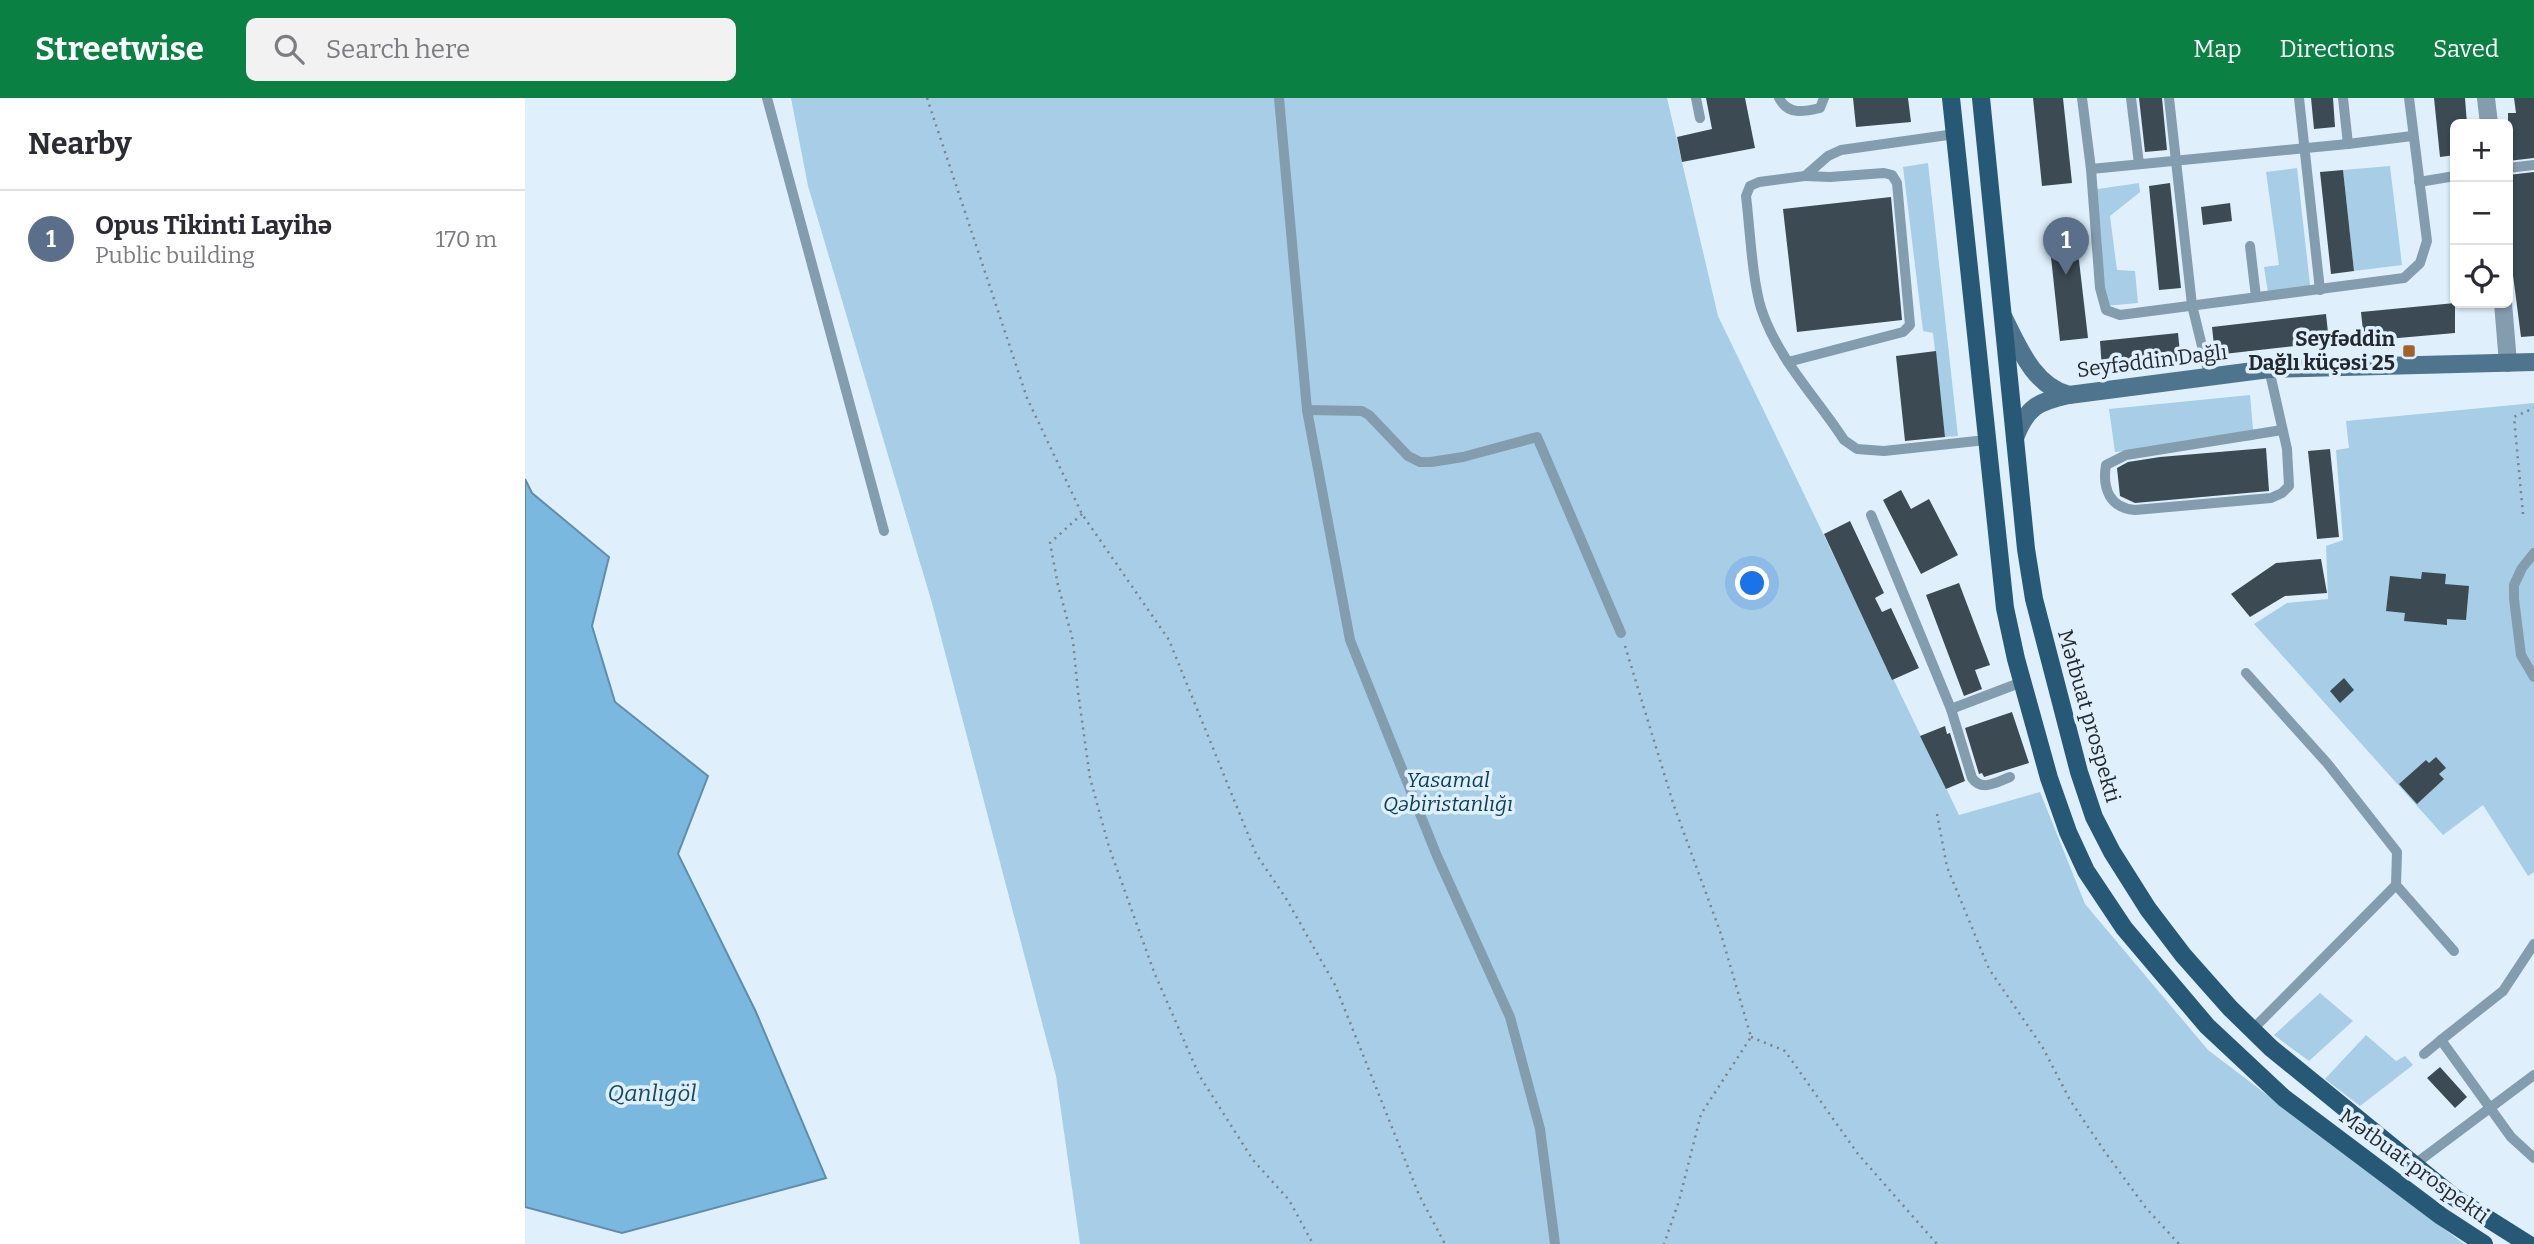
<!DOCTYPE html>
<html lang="en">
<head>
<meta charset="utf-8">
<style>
  :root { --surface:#fff; --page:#f2f2f3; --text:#2b2b33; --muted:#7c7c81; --line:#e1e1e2; --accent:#0b8043 }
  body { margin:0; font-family:Bitter,serif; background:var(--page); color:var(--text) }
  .controls { position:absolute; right:21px; top:21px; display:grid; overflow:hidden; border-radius:10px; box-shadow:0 2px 5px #0004 }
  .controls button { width:63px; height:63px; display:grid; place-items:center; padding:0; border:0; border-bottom:2px solid var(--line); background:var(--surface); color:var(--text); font:35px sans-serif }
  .you { position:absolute; left:1228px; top:486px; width:24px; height:24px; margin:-18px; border:5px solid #fff; border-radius:50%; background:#1a73e8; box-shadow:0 0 0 10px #1a73e833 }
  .badge { display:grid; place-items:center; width:46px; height:46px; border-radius:50%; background:var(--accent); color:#fff; font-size:23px; font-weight:700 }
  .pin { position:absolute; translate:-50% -58px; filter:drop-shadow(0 2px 4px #0008) }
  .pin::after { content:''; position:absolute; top:37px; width:24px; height:21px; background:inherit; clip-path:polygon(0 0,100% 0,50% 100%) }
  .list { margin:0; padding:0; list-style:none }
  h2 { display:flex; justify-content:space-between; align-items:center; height:91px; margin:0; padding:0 28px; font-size:30px }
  h2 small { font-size:23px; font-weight:400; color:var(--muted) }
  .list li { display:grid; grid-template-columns:46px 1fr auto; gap:21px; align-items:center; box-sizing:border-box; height:98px; padding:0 28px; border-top:2px solid var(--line) }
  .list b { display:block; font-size:26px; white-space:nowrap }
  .list p { margin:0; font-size:23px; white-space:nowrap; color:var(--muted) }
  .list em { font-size:23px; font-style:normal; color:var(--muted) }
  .icon { flex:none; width:38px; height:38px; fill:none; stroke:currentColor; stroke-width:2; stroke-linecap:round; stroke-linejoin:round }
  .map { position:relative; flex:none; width:2009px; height:1146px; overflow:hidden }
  header { display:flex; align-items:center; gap:42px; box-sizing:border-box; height:98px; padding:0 35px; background:var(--accent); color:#fff }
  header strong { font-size:33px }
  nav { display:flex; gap:38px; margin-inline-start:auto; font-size:24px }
  .search { width:490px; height:63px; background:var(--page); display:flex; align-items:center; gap:18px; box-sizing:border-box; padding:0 24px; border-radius:10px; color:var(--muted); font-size:26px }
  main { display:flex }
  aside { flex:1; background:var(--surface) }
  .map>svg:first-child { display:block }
  .green { fill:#a8cde6 }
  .water { fill:#7ab8df; stroke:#608daa; stroke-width:2 }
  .building { fill:#3c4a53 }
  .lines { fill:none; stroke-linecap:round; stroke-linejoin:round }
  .path { stroke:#78838b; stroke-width:2.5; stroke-dasharray:2 5; stroke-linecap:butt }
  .lane { stroke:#839cae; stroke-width:10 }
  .street { stroke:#839cae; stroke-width:18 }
  .secondary { stroke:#4f758e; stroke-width:18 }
  .primary { stroke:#275977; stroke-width:18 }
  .poi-dot { fill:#a1612b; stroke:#dff0fc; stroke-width:2.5 }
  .labels { text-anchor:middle; stroke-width:7; stroke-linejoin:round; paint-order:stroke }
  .poi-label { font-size:21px; font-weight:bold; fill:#23292e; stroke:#dff0fc; text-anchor:end }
  .street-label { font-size:21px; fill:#23292e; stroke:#dff0fc }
  .park-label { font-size:21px; font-style:italic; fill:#0b3e59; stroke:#dff0fc }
  .water-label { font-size:23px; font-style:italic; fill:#1a4965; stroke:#dff0fc }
</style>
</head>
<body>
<header>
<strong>Streetwise</strong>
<div class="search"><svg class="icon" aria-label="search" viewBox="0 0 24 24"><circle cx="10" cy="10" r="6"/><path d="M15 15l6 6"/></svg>Search here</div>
<nav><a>Map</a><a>Directions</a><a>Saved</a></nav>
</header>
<main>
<aside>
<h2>Nearby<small></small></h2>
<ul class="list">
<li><span class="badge" style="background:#5c6f8a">1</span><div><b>Opus Tikinti Layihə</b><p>Public building</p></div><em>170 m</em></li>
</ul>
</aside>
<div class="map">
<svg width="2009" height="1146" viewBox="0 0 2009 1146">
  <rect width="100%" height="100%" fill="#dff0fc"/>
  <g class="green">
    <path d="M 266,0 L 1142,0 L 1193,218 L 1434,717 L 1515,694 L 1560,806 L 1683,952 L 1939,1146 L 555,1146 L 531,978 L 407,505 L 283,88 Z"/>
    <path d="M 1403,65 L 1433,338 L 1420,339 L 1408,235 L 1398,233 L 1378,69 Z"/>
    <path d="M 1865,68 L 1877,167 L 1829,173 L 1818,72 Z"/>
    <path d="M 1772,70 L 1786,196 L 1744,201 L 1739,169 L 1754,167 L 1741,74 Z"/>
    <path d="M 1614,85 L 1615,94 L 1585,118 L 1592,172 L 1610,173 L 1613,205 L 1580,208 L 1566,92 Z"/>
    <path d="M 1725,297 L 1729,342 L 1590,354 L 1584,311 Z"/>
    <path d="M 2009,305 L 2009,774 L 2003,778 L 1958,707 L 1918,737 L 1729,526 L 1762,505 L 1803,501 L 1801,448 L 1818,442 L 1811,352 L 1824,350 L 1821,323 Z"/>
    <path d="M 1795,895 L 1828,923 L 1784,963 L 1749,937 Z"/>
    <path d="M 1841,937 L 1871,963 L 1880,958 L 1888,967 L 1835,1008 L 1800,981 Z"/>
  </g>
  <path class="water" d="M 0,381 L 7,395 L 84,459 L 67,528 L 90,604 L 183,678 L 153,756 L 231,914 L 301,1080 L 97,1135 L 0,1109 Z"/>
  <g class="building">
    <path d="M 1181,0 L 1220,0 L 1230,50 L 1157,64 L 1152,39 L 1187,31 Z"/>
    <path d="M 1328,0 L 1383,0 L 1386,24 L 1331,29 Z"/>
    <path d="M 1508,0 L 1538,0 L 1547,85 L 1517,88 Z"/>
    <path d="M 1614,0 L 1637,0 L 1642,52 L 1620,54 Z"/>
    <path d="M 1786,0 L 1808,0 L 1810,29 L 1789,31 Z"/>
    <path d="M 1909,0 L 1940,0 L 1942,26 L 1930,26 L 1930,57 L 1915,59 Z"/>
    <path d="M 1989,0 L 2009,0 L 2009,60 L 1983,63 L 1983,15 L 1991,15 Z"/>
    <path d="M 1818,72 L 1829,173 L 1806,176 L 1795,74 Z"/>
    <path d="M 2009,74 L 2009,238 L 1996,239 L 1988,177 L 1984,178 L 1983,170 L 1983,77 Z"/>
    <path d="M 1645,85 L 1656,190 L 1634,192 L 1624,88 Z"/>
    <path d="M 1366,99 L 1377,222 L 1272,234 L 1258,111 Z"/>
    <path d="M 1705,105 L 1707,123 L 1678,127 L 1676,109 Z"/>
    <path d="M 1550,128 L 1563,240 L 1535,243 L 1523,131 Z"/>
    <path d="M 1930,205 L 1930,235 L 1839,243 L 1836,214 Z"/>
    <path d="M 1801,216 L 1804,244 L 1690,257 L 1687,229 Z"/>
    <path d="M 1653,235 L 1656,265 L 1577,272 L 1575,243 Z"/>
    <path d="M 1411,253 L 1420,339 L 1380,343 L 1371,258 Z"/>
    <path d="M 1741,350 L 1744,393 L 1610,405 L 1595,398 L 1592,370 L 1603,364 L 1635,359 Z"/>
    <path d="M 1805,351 L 1814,439 L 1792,441 L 1783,353 Z"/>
    <path d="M 1376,392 L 1386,411 L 1404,401 L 1433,457 L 1396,476 L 1358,402 Z"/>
    <path d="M 1325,423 L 1359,495 L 1350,500 L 1357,514 L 1366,510 L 1394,570 L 1367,582 L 1299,436 Z"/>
    <path d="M 1796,461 L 1802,495 L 1760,498 L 1725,519 L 1706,496 L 1751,465 Z"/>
    <path d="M 1897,474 L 1921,476 L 1920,486 L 1944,488 L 1941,522 L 1922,521 L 1922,527 L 1879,523 L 1880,515 L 1861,513 L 1865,478 L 1896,481 Z"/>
    <path d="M 1434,485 L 1465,567 L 1450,572 L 1457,591 L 1439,598 L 1401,497 Z"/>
    <path d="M 1819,580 L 1829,592 L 1815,605 L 1805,593 Z"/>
    <path d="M 1487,614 L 1504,665 L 1459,679 L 1457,675 L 1454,676 L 1440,630 Z"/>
    <path d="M 1420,628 L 1422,636 L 1425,635 L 1440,683 L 1421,691 L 1395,638 Z"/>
    <path d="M 1911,659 L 1921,670 L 1914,676 L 1919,681 L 1892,706 L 1874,686 L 1901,662 L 1904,665 Z"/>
    <path d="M 1915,969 L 1942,999 L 1930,1010 L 1902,980 Z"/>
  </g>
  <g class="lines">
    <g class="path">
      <path d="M 402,0 L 502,300 L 557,416 L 644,542 L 731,756 L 762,802 L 810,887 L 894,1097 L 920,1146"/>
      <path d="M 557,416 L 525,445 L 533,487 L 548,543 L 553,594 L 565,680 L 584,749 L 629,874 L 674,977 L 728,1062 L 764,1102 L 788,1146"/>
      <path d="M 1998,416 L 1989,319 L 2009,310"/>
      <path d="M 1100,548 L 1149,708 L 1196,836 L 1226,939 L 1176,1016 L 1154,1103 L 1139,1146"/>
      <path d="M 1412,716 L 1422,769 L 1464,871 L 1518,950 L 1545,1002 L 1580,1054 L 1621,1110 L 1654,1146"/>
      <path d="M 1226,939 L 1260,953 L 1333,1056 L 1412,1146"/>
    </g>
    <g class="lane">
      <path d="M 242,0 L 359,433"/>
      <path d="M 754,0 L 782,312 L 825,542 L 912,758 L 985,919 L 1015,1031 L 1030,1146"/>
      <path d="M 1171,0 L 1175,20"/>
      <path d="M 1254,0 C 1263,17 1278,14 1295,10 L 1299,0"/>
      <path d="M 1557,0 L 1566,71 L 1575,190 L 1581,212 L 1595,217 L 1879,180 L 1895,165 L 1902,143 L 1884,0"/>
      <path d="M 1606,0 L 1614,66"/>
      <path d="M 1644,0 L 1667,207 L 1684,277"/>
      <path d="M 1774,0 L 1795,192"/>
      <path d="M 1818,0 L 1823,46"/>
      <path d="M 1430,36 L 1316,52 L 1303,58 L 1280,78 L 1234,84 L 1225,88 L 1221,98 C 1225,131 1227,180 1236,210 C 1252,260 1291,299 1319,342 L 1332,351 L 1359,353 L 1461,342"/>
      <path d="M 1983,70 L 2009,67"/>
      <path d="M 1566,71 L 1823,46 L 1887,38"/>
      <path d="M 1894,84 L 1930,78"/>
      <path d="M 1725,148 L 1731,199"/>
      <path d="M 1263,264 L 1378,234 L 1385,227 L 1372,85 L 1367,77 L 1359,75 L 1305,79 L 1280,78"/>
      <path d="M 1744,271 L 1762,351 L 1764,388 L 1757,395 L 1746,400 L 1610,412 C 1585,410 1577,391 1581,367 L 1601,357 L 1757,332"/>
      <path d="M 782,312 L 837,313 L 844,317 L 883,358 L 895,364 L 906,364 L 938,359 L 1012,339 L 1096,535"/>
      <path d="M 1346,417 L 1426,611 L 1447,680 C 1457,694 1472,684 1485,679"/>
      <path d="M 2009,455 L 1997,470 L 1989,487 L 1989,501 L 1996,557 L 2009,579"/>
      <path d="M 1721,575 L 1802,665 L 1872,754 L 1871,787 L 1727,932"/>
      <path d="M 1426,611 L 1497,584"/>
      <path d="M 1871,787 L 1929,853"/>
      <path d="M 2009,846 L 1978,893 L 1916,942 L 1986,1039 L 2009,1060"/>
      <path d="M 1899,956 L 1916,942"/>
      <path d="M 1890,1066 L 2009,977"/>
    </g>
    <g class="street">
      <path d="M 1961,0 L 1964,26"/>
      <path d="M 1978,205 L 1983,265"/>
    </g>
    <g class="secondary">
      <path d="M 1479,220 C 1494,250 1509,288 1544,297"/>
      <path d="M 1490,340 C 1502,309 1512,304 1544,297 L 1744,271 L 2009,264"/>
    </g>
    <g class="primary">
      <path d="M 1426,0 L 1480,510 L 1491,561 L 1524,680 L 1543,734 L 1561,773 L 1599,830 L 1682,928 L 1759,1000 L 1916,1118 L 1959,1146"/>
      <path d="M 1456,0 L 1501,451 L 1509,501 L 1554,674 L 1569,719 L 1587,754 L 1623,811 L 1658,857 L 1705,910 L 1746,950 L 1930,1100 L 2003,1146"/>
    </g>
  </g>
  <rect class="poi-dot" x="1877" y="246" width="14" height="14" rx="3.5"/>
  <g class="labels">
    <g class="poi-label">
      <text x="1870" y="248">Seyfəddin<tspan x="1870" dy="24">Dağlı küçəsi 25</tspan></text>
    </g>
    <g class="street-label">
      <text transform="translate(1627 263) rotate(-7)" y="7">Seyfəddin Dağlı</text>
      <text transform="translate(1564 618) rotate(74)" y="7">Mətbuat prospekti</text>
      <text transform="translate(1889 1068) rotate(36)" y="7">Mətbuat prospekti</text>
    </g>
    <g class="park-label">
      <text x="923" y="689">Yasamal<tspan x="923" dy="24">Qəbiristanlığı</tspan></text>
    </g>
    <g class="water-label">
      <text x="127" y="1003">Qanlıgöl</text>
    </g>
  </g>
</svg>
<div class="controls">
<button>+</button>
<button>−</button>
<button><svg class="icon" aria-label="locate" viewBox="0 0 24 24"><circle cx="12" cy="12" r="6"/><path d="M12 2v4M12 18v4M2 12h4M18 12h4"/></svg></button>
</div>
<div class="you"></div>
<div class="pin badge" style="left:1541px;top:177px;background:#5c6f8a">1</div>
</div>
</main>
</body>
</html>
